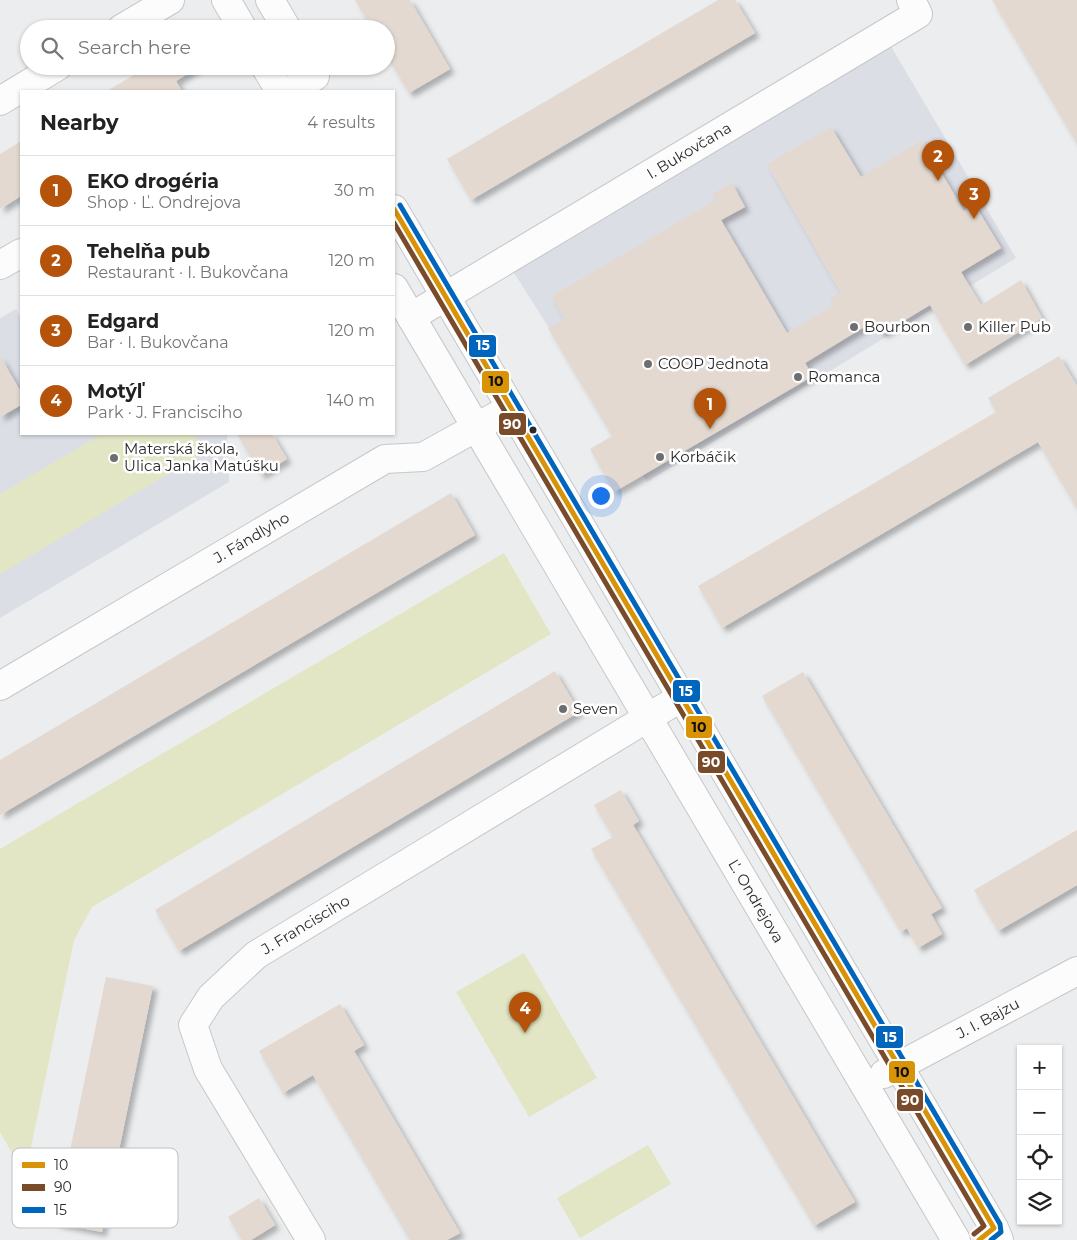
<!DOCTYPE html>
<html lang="en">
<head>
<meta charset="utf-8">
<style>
  :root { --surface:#fff; --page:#f2f2f2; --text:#222; --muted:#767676; --line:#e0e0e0; --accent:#b45309 }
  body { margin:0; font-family:Montserrat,sans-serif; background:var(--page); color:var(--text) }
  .controls { position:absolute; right:15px; bottom:15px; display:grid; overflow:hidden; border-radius:0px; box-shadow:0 1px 4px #0004 }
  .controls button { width:45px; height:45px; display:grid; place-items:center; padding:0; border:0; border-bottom:1px solid var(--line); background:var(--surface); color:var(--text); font:25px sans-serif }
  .you { position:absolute; left:600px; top:495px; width:18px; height:18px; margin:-12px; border:4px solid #fff; border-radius:50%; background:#1a73e8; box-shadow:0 0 0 8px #1a73e833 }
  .badge { display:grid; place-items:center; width:32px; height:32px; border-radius:50%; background:var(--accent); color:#fff; font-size:16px; font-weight:700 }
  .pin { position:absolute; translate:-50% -41px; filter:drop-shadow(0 1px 2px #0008) }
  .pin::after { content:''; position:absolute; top:26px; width:18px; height:15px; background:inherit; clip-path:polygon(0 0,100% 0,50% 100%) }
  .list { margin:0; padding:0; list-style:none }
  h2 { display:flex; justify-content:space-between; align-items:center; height:65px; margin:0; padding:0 20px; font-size:21px }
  h2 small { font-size:16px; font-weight:400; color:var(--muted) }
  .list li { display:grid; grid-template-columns:32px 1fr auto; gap:15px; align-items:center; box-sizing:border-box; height:70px; padding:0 20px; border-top:1px solid var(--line) }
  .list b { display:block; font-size:19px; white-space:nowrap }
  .list p { margin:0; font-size:16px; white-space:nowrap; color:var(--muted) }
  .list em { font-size:16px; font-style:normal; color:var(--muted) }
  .icon { flex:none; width:28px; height:28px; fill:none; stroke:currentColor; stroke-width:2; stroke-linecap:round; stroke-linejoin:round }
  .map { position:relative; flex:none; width:1077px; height:1240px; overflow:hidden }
  .search { position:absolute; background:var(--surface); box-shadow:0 1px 4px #0004; left:20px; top:20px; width:375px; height:55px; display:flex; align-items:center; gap:12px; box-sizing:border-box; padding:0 18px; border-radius:28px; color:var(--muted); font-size:19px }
  .panel { position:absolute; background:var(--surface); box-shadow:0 1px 4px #0004; left:20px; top:90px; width:375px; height:345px; border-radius:0px }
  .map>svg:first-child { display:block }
  .built { fill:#dcdee6 }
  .green { fill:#e2e6c4 }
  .building { fill:#e3d9d0; filter:url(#shadow) }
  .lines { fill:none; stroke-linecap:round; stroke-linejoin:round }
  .minor-casing { stroke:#c6c7c8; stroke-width:30 }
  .minor { stroke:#fcfcfd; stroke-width:28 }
  .bus-1-casing { stroke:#fff; stroke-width:9 }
  .bus-2-casing { stroke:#fff; stroke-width:9 }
  .bus-3-casing { stroke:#fff; stroke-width:9 }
  .bus-1 { stroke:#d89307; stroke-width:5 }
  .bus-2 { stroke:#7a4b2a; stroke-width:5 }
  .bus-3 { stroke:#0065bd; stroke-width:5 }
  .poi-dot { fill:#6e6e70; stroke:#fff; stroke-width:2 }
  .bus-dot { fill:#2a2a2c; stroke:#fff; stroke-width:2 }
  .labels { text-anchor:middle; stroke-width:5; stroke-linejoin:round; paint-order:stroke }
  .street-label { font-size:15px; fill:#2a2a2c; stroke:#fff }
  .poi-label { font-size:15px; fill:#2a2a2c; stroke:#fff; text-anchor:start }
  .key { fill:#fff; stroke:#bfbfc0; stroke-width:1 }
  .key-label { font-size:14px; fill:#2a2a2c }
  .line-badge { stroke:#fff; stroke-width:2 }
  .badge-label { font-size:14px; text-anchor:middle; font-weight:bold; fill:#fff }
  .pale-badge-label { font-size:14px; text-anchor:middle; font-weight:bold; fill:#111 }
</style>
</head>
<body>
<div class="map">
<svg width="1077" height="1240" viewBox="0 0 1077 1240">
  <defs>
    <filter id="shadow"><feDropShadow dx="4.5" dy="4.5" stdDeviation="2.5" flood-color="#0004"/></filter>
  </defs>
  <rect width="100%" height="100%" fill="#ebedef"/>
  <g class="built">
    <path d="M 889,43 L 1016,258 L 647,482 L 509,265 Z"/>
    <path d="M 16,309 L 21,318 L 21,434 L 227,434 L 229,482 L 0,618 L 0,318 Z"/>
  </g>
  <g class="green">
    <path d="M 102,434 L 194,434 L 205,452 L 0,574 L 0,494 Z"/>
    <path d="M 504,553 L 551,634 L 92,907 L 74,940 L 25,1176 L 0,1132 L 0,849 Z"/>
    <path d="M 524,953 L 597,1078 L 529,1117 L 456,992 Z"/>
    <path d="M 648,1145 L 671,1184 L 580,1238 L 557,1198 Z"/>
  </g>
  <g class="building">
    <path d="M 355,0 L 410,0 L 450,69 L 409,93 L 386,54 L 386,29 L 372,29 Z"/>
    <path d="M 718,0 L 735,0 L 755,33 L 471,200 L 447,159 Z"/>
    <path d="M 992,0 L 1077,0 L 1077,144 L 1007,25 Z"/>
    <path d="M 149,66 L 200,66 L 176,81 L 182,91 L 107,91 Z"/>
    <path d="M 831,127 L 861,177 L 922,140 L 964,211 L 975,205 L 1001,248 L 961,272 L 981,305 L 1021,280 L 1042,318 L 965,365 L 930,305 L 882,334 L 874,321 L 805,363 L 813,376 L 614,492 L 590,449 L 612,436 L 548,328 L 564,319 L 552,296 L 716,200 L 712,194 L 732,183 L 745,207 L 721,220 L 787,333 L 834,305 L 830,298 L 840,292 L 767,164 Z"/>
    <path d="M 21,141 L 21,196 L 0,209 L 0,154 Z"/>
    <path d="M 0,356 L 21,392 L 21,405 L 0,417 Z"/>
    <path d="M 1059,356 L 1077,386 L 1077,509 L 1038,442 L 722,628 L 698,586 L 996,412 L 988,398 Z"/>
    <path d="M 237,434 L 272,434 L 287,459 L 261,475 Z"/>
    <path d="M 451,493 L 475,535 L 0,815 L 0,760 Z"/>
    <path d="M 555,671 L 579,712 L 179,951 L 155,910 Z"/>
    <path d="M 803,672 L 942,908 L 931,914 L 942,934 L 918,948 L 907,928 L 901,932 L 762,696 Z"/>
    <path d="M 621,790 L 639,821 L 633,825 L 855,1202 L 814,1226 L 591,849 L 613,837 L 594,805 Z"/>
    <path d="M 1077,830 L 1077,885 L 998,931 L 974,890 Z"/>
    <path d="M 106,977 L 153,986 L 102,1232 L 55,1223 Z"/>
    <path d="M 340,1004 L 364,1045 L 354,1051 L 460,1233 L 447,1240 L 410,1240 L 313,1075 L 283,1093 L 259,1051 Z"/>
    <path d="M 259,1198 L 275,1225 L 251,1240 L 242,1240 L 228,1217 Z"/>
  </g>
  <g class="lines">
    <g class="minor-casing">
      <g id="minor">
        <path d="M 226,0 L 243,29"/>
        <path d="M 270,0 L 287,29"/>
        <path d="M 121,29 L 170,0"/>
        <path d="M 265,66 L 280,91"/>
        <path d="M 289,91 L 315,76"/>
        <path d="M 0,101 L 58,66"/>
        <path d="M 394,209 L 994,1228 L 999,1240"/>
        <path d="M 0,265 L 21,253"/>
        <path id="s1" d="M 394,288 L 956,1240"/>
        <path id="s2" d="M 411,317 L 918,14 L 911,0"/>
        <path id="s3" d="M 0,686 L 385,459 L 423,457 L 511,408"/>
        <path id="s4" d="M 884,1074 L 1077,971"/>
        <path id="s5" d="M 311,1240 L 208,1069 L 193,1025 L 211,997 L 256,955 L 682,697"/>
      </g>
    </g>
    <use href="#minor" class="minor"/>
    <g class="bus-1-casing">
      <path id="bus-1" d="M 394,209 L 994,1228 L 979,1240"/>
    </g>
    <g class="bus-2-casing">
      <path id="bus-2" d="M 394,223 L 984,1226 L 974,1234"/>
    </g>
    <g class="bus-3-casing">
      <path id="bus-3" d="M 400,205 L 1000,1224 L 1001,1232 L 991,1240"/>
    </g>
    <use href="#bus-1" class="bus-1"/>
    <use href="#bus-2" class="bus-2"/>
    <use href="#bus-3" class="bus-3"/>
  </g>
  <g class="poi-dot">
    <circle cx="854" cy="327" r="5"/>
    <circle cx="968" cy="327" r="5"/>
    <circle cx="648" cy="364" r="5"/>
    <circle cx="798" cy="377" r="5"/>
    <circle cx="660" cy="457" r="5"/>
    <circle cx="114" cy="458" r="5"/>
    <circle cx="563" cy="709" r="5"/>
  </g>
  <circle class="bus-dot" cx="533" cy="430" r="4.5"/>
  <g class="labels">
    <g class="street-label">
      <text dy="5" stroke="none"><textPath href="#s2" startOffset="324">I. Bukovčana</textPath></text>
      <text dy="5" stroke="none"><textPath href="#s3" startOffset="292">J. Fándlyho</textPath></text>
      <text dy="5" stroke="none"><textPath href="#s1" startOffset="712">Ľ. Ondrejova</textPath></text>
      <text dy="5" stroke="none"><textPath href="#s5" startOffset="399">J. Francisciho</textPath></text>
      <text dy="5" stroke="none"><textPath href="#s4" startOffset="118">J. I. Bajzu</textPath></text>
    </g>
    <g class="poi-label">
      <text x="864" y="332">Bourbon</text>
      <text x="978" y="332">Killer Pub</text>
      <text x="658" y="369">COOP Jednota</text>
      <text x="808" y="382">Romanca</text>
      <text x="124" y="454">Materská škola,<tspan x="124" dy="17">Ulica Janka Matúšku</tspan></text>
      <text x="670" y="462">Korbáčik</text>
      <text x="573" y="714">Seven</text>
    </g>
  </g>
  <rect x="12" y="1148" width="166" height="80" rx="8" class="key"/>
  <rect x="22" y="1162" width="23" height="6" fill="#d89307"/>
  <rect x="22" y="1184" width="23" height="7" fill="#7a4b2a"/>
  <rect x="22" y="1207" width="23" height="6" fill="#0065bd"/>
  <g class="key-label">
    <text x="54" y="1170">10</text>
    <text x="54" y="1192">90</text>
    <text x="54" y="1215">15</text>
  </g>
  <g class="line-badge">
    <rect x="468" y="334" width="29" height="24" rx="5" fill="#0065bd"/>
    <rect x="481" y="370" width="29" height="24" rx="5" fill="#d89307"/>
    <rect x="498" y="412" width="29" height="24" rx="5" fill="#7a4b2a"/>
    <rect x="672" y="679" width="29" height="24" rx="5" fill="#0065bd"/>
    <rect x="685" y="715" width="28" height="24" rx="5" fill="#d89307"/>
    <rect x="697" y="750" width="29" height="24" rx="5" fill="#7a4b2a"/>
    <rect x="875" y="1025" width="29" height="24" rx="5" fill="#0065bd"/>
    <rect x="888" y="1060" width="28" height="24" rx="5" fill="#d89307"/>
    <rect x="896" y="1088" width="28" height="24" rx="5" fill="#7a4b2a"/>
  </g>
  <g class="badge-label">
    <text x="483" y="350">15</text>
    <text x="512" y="429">90</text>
    <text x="686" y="696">15</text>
    <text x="711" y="767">90</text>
    <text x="890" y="1042">15</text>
    <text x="910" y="1105">90</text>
  </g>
  <g class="pale-badge-label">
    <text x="496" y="386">10</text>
    <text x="699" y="732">10</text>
    <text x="902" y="1077">10</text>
  </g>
</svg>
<div class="controls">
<button>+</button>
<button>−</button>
<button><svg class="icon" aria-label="locate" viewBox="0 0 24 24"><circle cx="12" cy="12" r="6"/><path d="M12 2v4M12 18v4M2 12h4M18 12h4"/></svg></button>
<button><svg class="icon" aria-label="layers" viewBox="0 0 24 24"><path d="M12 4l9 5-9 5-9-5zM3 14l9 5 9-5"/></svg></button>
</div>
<div class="you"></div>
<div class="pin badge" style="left:710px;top:429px">1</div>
<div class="pin badge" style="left:938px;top:181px">2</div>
<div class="pin badge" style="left:974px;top:219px">3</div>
<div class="pin badge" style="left:525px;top:1033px">4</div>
<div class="search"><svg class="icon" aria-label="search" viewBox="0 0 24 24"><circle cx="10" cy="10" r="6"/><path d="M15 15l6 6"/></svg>Search here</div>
<section class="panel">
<h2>Nearby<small>4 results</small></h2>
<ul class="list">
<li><span class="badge">1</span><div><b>EKO drogéria</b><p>Shop · Ľ. Ondrejova</p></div><em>30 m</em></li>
<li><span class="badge">2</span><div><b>Tehelňa pub</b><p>Restaurant · I. Bukovčana</p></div><em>120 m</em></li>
<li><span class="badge">3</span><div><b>Edgard</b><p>Bar · I. Bukovčana</p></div><em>120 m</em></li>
<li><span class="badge">4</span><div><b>Motýľ</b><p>Park · J. Francisciho</p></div><em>140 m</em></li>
</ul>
</section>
</div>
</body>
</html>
